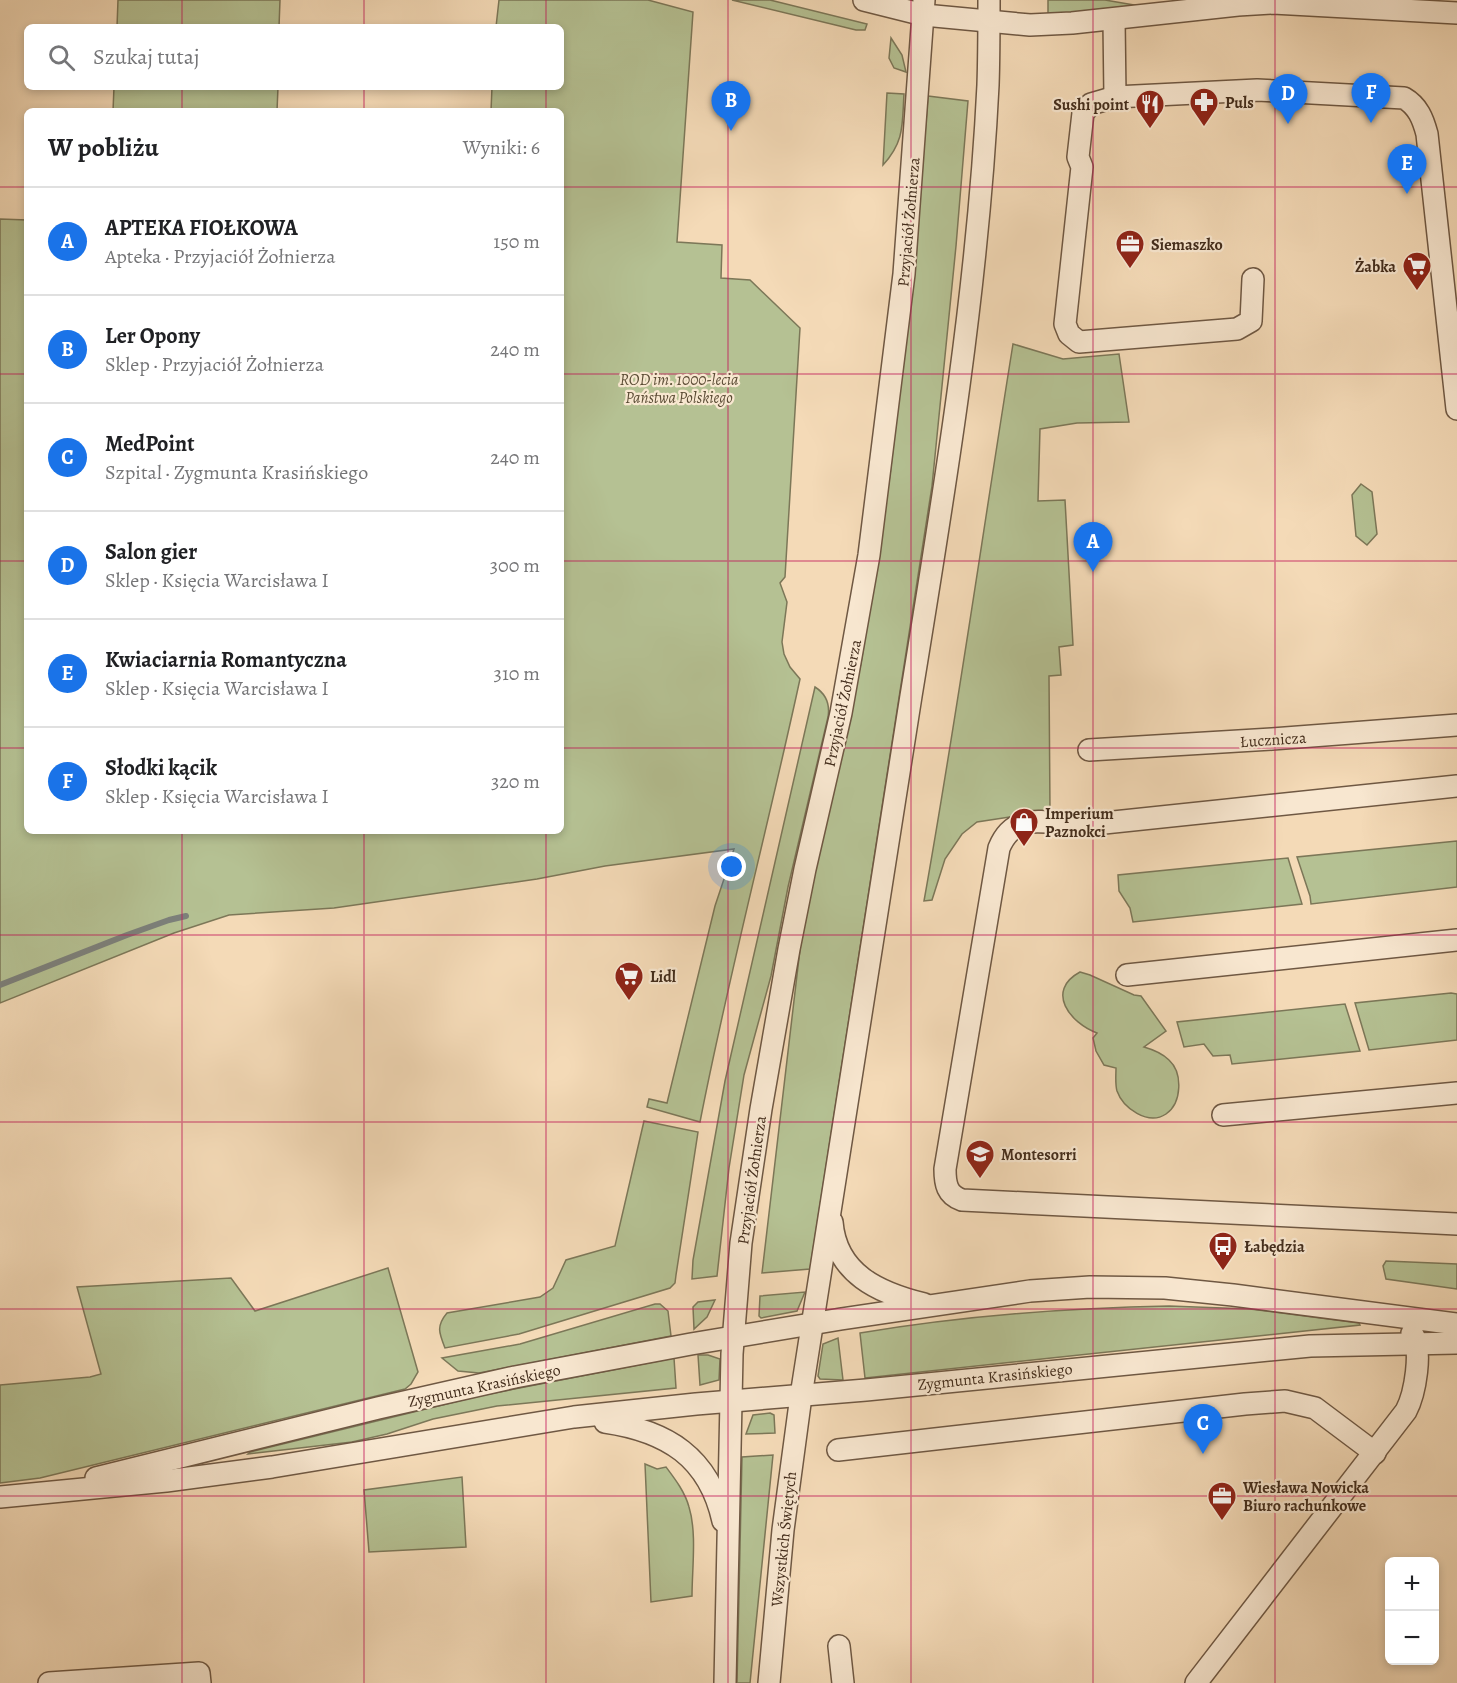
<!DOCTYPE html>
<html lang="pl">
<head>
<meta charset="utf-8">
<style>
  :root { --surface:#fff; --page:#f6f6f6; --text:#202124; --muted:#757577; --line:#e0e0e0; --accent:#1a73e8 }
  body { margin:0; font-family:Alegreya,serif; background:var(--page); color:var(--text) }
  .controls { position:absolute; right:18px; bottom:18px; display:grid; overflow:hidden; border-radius:9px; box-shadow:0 3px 9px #0003 }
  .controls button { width:54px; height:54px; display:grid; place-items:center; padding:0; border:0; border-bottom:2px solid var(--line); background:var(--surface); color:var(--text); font:30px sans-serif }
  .you { position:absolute; left:732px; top:867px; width:21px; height:21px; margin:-15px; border:4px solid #fff; border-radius:50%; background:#1a73e8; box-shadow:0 0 0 9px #1a73e833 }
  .badge { display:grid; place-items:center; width:39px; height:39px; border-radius:50%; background:var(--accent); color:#fff; font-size:20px; font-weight:700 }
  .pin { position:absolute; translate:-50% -50px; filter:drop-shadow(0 2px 3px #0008) }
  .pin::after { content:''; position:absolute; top:32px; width:21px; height:18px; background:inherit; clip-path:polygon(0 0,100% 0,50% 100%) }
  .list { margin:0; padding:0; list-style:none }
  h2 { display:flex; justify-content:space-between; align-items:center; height:78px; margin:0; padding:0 24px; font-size:26px }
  h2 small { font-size:20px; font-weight:400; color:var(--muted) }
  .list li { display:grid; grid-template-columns:39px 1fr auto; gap:18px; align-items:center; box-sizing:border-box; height:108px; padding:0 24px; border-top:2px solid var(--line) }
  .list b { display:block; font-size:22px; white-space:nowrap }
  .list p { margin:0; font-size:20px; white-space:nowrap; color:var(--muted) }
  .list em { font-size:20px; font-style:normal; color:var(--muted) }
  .icon { flex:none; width:33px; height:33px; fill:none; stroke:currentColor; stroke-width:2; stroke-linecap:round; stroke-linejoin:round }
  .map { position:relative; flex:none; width:1457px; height:1683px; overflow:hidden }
  .search { position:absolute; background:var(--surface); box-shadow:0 3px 9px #0003; left:24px; top:24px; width:540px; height:66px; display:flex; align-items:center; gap:15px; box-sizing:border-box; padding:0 21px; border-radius:9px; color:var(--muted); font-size:22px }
  .panel { position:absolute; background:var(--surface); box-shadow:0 3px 9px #0003; left:24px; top:108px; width:540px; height:726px; border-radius:9px }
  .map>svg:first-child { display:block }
  .green { fill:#b5c193; stroke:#7c7758; stroke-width:1.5 }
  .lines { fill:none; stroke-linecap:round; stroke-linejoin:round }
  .stream { stroke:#7c807b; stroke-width:6 }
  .minor-casing { stroke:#6f5843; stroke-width:24 }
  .minor { stroke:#f8e7d0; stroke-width:21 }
  .grid { fill:none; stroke:#c2185b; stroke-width:1.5; stroke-opacity:0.55 }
  .labels { text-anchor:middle; stroke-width:4.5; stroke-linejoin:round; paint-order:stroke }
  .poi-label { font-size:16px; font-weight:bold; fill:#432d1c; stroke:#f8e7d0; text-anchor:start }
  .street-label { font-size:16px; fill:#432d1c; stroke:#f8e7d0 }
  .park-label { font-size:16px; font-style:italic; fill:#5a4b34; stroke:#f8e7d0 }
</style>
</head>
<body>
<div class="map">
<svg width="1457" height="1683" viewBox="0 0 1457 1683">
  <rect width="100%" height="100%" fill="#f4dab7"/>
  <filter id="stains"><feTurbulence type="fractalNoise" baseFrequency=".00333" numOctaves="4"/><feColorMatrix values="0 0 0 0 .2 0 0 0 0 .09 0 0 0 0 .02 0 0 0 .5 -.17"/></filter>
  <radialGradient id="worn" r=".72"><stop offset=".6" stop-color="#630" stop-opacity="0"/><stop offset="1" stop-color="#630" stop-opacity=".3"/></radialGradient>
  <g class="green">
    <path d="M 118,0 L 280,0 L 279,27 L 117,27 Z"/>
    <path d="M 499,0 L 648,0 L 693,12 L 677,242 L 722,245 L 721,278 L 750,280 L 800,328 L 785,577 L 780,583 L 787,602 L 782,642 L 784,654 L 790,667 L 800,679 C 768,827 729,973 700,1122 L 647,1107 L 649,1099 L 667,1103 L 715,906 L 734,849 L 605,866 L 537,879 L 334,908 L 229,915 L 174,933 L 0,1003 L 0,219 L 27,220 L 27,831 L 561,831 L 561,111 L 491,111 L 492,87 L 561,87 L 561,27 L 496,27 Z"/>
    <path d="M 732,0 L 770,0 L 867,24 L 865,30 L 856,30 Z"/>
    <path d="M 1048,0 L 1105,0 L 1140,6 L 1048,15 Z"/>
    <path d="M 891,38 L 902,55 L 906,72 L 894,68 L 889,58 Z"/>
    <path d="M 114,87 L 278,87 L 277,111 L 113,111 Z"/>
    <path d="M 887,93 L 904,94 C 902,124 905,141 883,165 Z"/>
    <path d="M 928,96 L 968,101 L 956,246 L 932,486 L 810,1269 L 762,1273 L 803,924 L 861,663 L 890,475 L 915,260 Z"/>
    <path d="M 1013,344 L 1063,359 L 1119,354 L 1129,422 L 1077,423 L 1040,429 L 1038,501 L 1065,500 L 1073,645 L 1059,647 L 1061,675 L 1049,676 L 1050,811 L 977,822 L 962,834 L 945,859 L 932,900 L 924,901 C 957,716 983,530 1013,344 Z"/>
    <path d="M 1361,484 L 1372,492 L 1377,534 L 1367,545 L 1356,536 L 1352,495 Z"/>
    <path d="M 815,687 C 826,694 830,705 828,717 L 788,887 L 771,976 L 744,1075 L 729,1168 L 717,1276 L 692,1279 L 693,1260 L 725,1081 Z"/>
    <path d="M 1457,841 L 1457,887 L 1311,904 L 1310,896 L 1297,857 Z"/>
    <path d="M 1288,858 L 1302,904 L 1133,922 L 1130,908 L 1119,891 L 1118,875 Z"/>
    <path d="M 1080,972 L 1090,975 L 1134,995 L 1141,996 L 1166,1031 L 1144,1047 C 1151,1049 1163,1054 1169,1060 C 1183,1073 1182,1103 1166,1114 C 1148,1126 1123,1108 1117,1091 C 1115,1084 1116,1075 1116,1068 L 1104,1065 L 1096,1051 L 1093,1038 L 1097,1033 C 1070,1023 1045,991 1080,972 Z"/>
    <path d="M 1451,993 L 1457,994 L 1457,1040 L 1369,1050 L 1355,1003 Z"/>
    <path d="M 1345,1004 L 1360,1051 L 1232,1064 L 1230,1055 L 1213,1056 L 1204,1044 L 1184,1047 L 1177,1022 Z"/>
    <path d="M 644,1121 L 698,1132 L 676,1275 L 675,1283 L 670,1288 L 519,1334 L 445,1348 C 439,1333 436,1326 447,1313 L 540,1297 L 553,1288 L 566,1260 L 615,1246 Z"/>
    <path d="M 1386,1261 L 1457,1264 L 1457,1289 L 1386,1279 L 1383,1266 Z"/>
    <path d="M 388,1268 L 418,1372 L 411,1384 L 405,1389 L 40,1478 L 0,1483 L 0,1385 L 90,1377 L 101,1374 L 77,1287 L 231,1278 L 255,1311 Z"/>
    <path d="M 805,1292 L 797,1311 L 761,1318 L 759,1316 L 760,1296 Z"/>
    <path d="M 715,1300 L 707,1317 L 694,1329 L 693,1307 L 698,1302 Z"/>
    <path d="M 655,1304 L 660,1304 L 668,1311 L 671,1336 L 479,1373 L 458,1371 L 442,1358 L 520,1344 Z"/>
    <path d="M 1169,1306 L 1250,1309 L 1359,1323 L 1360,1325 L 865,1378 L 860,1333 C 962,1316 1065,1308 1169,1306 Z"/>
    <path d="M 838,1338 L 843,1380 L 820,1379 L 818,1376 L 823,1344 Z"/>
    <path d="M 698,1355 L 708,1355 L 720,1359 L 719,1380 L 700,1385 Z"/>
    <path d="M 674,1358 L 676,1388 L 497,1406 L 433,1419 L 387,1434 L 352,1442 L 248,1454 L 250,1452 L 479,1396 Z"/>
    <path d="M 770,1413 L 774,1415 L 775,1433 L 746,1434 L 753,1415 Z"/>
    <path d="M 773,1455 L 750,1683 L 737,1683 L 742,1457 Z"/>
    <path d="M 645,1464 L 657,1469 L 666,1467 C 675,1479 685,1492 689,1507 C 697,1533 692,1569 692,1596 L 651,1602 Z"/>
    <path d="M 462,1477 L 466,1547 L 369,1552 L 364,1490 Z"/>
  </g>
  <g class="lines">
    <path class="stream" d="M 0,985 L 127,935 L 169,920 L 186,916"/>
    <g class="minor-casing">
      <g id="minor">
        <path d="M 864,0 L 924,15 L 1030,25 L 1072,23 L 1238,5 L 1273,3 L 1457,13"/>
        <path d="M 1114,20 L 1115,97"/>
        <path d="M 1253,279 L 1251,321 L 1237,329 L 1079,342 L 1069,334 L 1065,324 L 1082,167 L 1078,157 L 1083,113 L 1091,104 L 1115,97 L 1257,90 L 1404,98 C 1418,106 1423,119 1427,134 L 1457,409"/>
        <path d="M 1089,750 L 1272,739 L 1457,725"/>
        <path d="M 1457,786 L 1085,825 C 1051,826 1016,807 999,848 L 945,1169 C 945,1184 947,1195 962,1200 L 1457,1224"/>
        <path d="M 1127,975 L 1457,940"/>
        <path d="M 1223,1115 L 1457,1093"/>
        <path d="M 832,1222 C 836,1274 879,1293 924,1304"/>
        <path d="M 605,1422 C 667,1431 709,1457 723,1521"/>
        <path d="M 838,1450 L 1245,1404 L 1285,1401 L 1315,1408 L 1375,1453"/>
        <path d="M 96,1478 L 378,1408 L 515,1377 L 691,1344 L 841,1319 L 1030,1291 L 1090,1287 L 1165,1288 L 1233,1295 L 1457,1324"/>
        <path d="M 0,1497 L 166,1481 L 272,1467 L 574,1417 L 696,1404 L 866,1390 L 1310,1346 L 1457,1343"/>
        <path d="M 839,1646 L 843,1683"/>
        <path d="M 49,1683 L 199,1673 L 200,1683"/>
        <path d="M 725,1683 L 732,1354 L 741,1243 L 761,1109 L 789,949 L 805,869 L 841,713 L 869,555 L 904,274 L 924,0"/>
        <path d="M 769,1683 L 783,1530 L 801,1396 C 837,1162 874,929 911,696 C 944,494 978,290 988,85 C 989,57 989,28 989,0"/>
        <path d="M 1196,1683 L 1406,1411 C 1415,1394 1423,1350 1412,1333"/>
      </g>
    </g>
    <use href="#minor" class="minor"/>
  </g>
  <path class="grid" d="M 182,0 L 182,27M 364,0 L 364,27M 546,0 L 546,27M 728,0 L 728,1683M 911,0 L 911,1683M 1093,0 L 1093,1683M 1275,0 L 1275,1683M 182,87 L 182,111M 364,87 L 364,111M 546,87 L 546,111M 0,187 L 27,187M 561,187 L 1457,187M 0,374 L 27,374M 561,374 L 1457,374M 0,561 L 27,561M 561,561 L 1457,561M 0,748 L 27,748M 561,748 L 1457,748M 182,831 L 182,1683M 364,831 L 364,1683M 546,831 L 546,1683M 0,935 L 1457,935M 0,1122 L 1457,1122M 0,1309 L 1457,1309M 0,1496 L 1457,1496"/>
  <defs>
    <g id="pharmacy-pin" transform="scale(1.5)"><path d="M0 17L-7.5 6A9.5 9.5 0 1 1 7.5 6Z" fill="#8f2418" stroke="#f8e7d0"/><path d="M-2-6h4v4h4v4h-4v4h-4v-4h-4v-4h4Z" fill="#fff"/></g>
    <g id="restaurant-pin" transform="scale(1.5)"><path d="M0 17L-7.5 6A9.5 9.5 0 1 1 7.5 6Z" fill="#8f2418" stroke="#f8e7d0"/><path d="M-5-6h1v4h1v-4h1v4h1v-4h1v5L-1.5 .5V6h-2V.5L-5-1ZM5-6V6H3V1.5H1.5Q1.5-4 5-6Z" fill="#fff"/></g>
    <g id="office-pin" transform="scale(1.5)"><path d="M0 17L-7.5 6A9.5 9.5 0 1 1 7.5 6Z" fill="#8f2418" stroke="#f8e7d0"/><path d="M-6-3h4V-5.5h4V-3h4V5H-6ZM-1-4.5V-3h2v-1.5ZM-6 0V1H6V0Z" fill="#fff"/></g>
    <g id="supermarket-pin" transform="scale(1.5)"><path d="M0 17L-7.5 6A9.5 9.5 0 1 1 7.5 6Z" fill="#8f2418" stroke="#f8e7d0"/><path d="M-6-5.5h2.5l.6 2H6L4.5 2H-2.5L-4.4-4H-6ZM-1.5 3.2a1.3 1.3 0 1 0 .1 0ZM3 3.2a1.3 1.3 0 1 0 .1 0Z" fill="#fff"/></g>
    <g id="shop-pin" transform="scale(1.5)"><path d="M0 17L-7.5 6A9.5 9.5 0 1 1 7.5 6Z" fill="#8f2418" stroke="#f8e7d0"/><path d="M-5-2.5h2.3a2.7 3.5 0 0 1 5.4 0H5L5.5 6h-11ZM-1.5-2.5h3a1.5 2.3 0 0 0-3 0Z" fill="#fff"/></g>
    <g id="school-pin" transform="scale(1.5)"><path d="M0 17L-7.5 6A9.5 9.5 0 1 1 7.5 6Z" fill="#8f2418" stroke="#f8e7d0"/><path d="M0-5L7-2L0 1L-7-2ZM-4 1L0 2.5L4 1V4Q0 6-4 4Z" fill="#fff"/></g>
    <g id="bus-pin" transform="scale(1.5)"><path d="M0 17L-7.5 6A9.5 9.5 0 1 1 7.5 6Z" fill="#8f2418" stroke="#f8e7d0"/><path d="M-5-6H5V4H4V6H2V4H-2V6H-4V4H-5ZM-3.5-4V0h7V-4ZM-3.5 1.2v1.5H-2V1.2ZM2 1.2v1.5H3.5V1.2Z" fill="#fff"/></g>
  </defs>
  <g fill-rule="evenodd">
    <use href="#pharmacy-pin" x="1204" y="102"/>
    <use href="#restaurant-pin" x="1150" y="104"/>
    <use href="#office-pin" x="1130" y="244"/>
    <use href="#supermarket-pin" x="1417" y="266"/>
    <use href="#shop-pin" x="1024" y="822"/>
    <use href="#supermarket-pin" x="629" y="976"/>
    <use href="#school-pin" x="980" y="1154"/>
    <use href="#bus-pin" x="1223" y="1246"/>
    <use href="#office-pin" x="1222" y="1496"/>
  </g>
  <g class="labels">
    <g class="poi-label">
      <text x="1225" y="108">Puls</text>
      <text x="1129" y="110" text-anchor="end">Sushi point</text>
      <text x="1151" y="250">Siemaszko</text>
      <text x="1396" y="272" text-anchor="end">Żabka</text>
      <text x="1045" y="819">Imperium<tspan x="1045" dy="18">Paznokci</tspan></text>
      <text x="650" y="982">Lidl</text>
      <text x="1001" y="1160">Montesorri</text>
      <text x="1244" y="1252">Łabędzia</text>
      <text x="1243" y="1493">Wiesława Nowicka<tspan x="1243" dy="18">Biuro rachunkowe</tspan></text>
    </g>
    <g class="street-label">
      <text transform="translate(908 222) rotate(-85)" y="6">Przyjaciół Żołnierza</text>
      <text transform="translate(842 703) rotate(-78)" y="6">Przyjaciół Żołnierza</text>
      <text transform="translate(1273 739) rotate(-4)" y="6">Łucznicza</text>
      <text transform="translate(751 1180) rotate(-82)" y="6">Przyjaciół Żołnierza</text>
      <text transform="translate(995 1376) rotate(-6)" y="6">Zygmunta Krasińskiego</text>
      <text transform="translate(484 1385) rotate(-12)" y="6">Zygmunta Krasińskiego</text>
      <text transform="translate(783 1539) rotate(-84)" y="6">Wszystkich Świętych</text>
    </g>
    <g class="park-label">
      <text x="679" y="385">ROD im. 1000-lecia<tspan x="679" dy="18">Państwa Polskiego</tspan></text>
    </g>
  </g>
  <rect width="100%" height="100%" filter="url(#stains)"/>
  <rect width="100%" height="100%" fill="url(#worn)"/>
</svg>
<div class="controls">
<button>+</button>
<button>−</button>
</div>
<div class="you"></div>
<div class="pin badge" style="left:1093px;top:572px">A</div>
<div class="pin badge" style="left:731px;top:131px">B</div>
<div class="pin badge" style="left:1203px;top:1454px">C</div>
<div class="pin badge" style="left:1288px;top:124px">D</div>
<div class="pin badge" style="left:1407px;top:194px">E</div>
<div class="pin badge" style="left:1371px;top:123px">F</div>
<div class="search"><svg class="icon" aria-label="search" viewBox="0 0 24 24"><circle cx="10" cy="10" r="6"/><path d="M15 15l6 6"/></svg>Szukaj tutaj</div>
<section class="panel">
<h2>W pobliżu<small>Wyniki: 6</small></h2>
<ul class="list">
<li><span class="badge">A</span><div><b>APTEKA FIOŁKOWA</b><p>Apteka · Przyjaciół Żołnierza</p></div><em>150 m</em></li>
<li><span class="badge">B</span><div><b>Ler Opony</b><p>Sklep · Przyjaciół Żołnierza</p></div><em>240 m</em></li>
<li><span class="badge">C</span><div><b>MedPoint</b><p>Szpital · Zygmunta Krasińskiego</p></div><em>240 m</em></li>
<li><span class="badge">D</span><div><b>Salon gier</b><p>Sklep · Księcia Warcisława I</p></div><em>300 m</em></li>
<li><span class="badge">E</span><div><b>Kwiaciarnia Romantyczna</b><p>Sklep · Księcia Warcisława I</p></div><em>310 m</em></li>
<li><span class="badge">F</span><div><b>Słodki kącik</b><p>Sklep · Księcia Warcisława I</p></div><em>320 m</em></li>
</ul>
</section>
</div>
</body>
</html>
